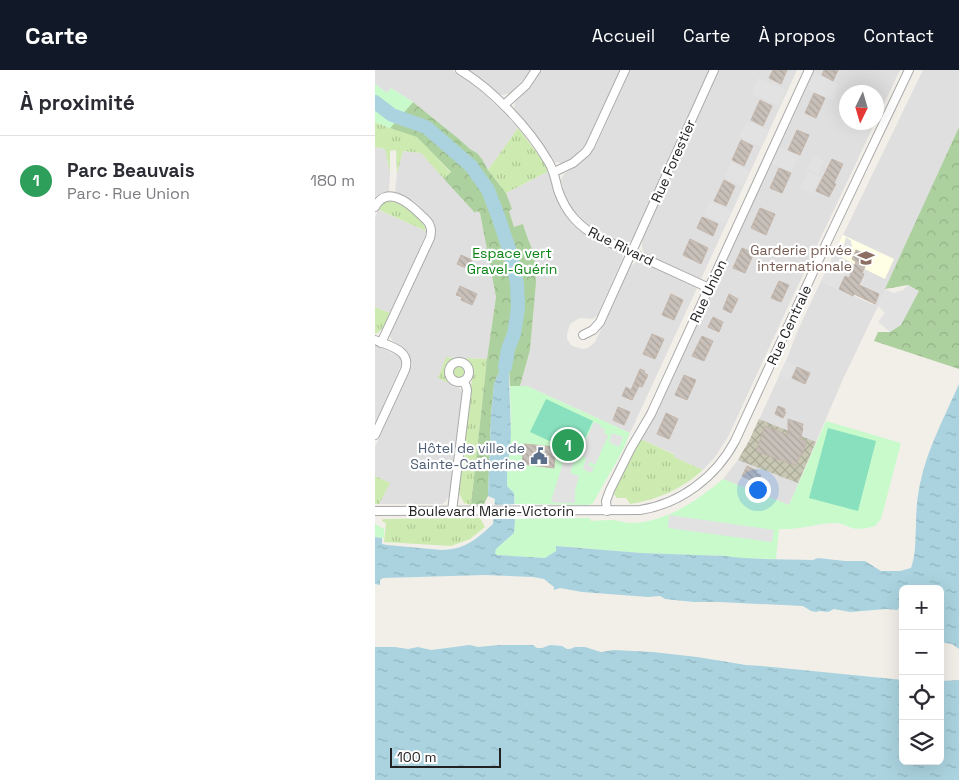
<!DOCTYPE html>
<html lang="fr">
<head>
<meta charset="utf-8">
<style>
  :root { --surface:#fff; --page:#f2f2f3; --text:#2b2b33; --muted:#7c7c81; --line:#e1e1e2; --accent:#111827 }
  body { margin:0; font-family:"Space Grotesk",sans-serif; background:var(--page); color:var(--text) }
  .controls { position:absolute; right:15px; bottom:15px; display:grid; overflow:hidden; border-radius:8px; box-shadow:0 5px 20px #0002 }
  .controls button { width:45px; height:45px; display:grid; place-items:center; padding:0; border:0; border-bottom:1px solid var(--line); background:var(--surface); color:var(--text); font:25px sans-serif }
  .compass { position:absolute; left:464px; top:15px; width:45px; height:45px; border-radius:50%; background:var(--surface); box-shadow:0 5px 20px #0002; rotate:185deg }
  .scale { position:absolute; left:15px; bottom:12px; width:111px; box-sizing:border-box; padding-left:5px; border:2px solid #222; border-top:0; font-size:14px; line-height:18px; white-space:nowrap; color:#222; -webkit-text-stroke:4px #fff; paint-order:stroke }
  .you { position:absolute; left:382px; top:419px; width:18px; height:18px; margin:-12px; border:4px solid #fff; border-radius:50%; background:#1a73e8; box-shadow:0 0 0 8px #1a73e833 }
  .badge { display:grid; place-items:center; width:32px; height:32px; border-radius:50%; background:var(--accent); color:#fff; font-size:16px; font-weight:700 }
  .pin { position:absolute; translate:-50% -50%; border:2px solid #fff; box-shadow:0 1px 5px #0006 }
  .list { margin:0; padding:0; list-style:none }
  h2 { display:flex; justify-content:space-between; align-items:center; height:65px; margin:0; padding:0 20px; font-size:21px }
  h2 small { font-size:16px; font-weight:400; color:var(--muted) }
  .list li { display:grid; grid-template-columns:32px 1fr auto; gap:15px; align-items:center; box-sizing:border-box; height:90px; padding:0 20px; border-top:1px solid var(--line) }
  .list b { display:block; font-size:19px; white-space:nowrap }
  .list p { margin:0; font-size:16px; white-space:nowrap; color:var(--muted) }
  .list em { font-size:16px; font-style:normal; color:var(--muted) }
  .icon { flex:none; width:28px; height:28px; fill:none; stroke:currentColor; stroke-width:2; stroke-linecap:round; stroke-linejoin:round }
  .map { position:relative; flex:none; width:584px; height:710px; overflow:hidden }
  header { display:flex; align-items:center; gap:30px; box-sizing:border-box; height:70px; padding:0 25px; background:var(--accent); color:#fff }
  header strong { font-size:24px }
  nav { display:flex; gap:28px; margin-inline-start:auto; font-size:18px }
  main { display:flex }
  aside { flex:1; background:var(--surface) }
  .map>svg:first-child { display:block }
  .residential { fill:#e0dfdf }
  .education { fill:#ffffe5 }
  .construction { fill:url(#construction-cross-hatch) }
  .grass { fill:url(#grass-tufts) }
  .forest { fill:url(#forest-crowns) }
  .park { fill:#c8facc }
  .pitch { fill:#88e0be }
  .parking { fill:#e2e2e2 }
  .water { fill:url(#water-ripples) }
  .pier { fill:#fff }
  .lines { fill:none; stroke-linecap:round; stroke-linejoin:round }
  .river { stroke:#aad3df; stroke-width:14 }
  .building { fill:url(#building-back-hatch); stroke:#c4b6ab }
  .minor-casing { stroke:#a9a9a9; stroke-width:10 }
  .minor { stroke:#fff; stroke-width:8 }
  .labels { text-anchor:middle; stroke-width:4.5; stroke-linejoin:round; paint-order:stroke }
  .street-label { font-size:14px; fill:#222; stroke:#fff }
  .education-label { font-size:14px; fill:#785e54; stroke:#fff; text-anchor:end }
  .park-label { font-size:14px; fill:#0c8416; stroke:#fff }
  .service-label { font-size:14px; fill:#4e5e75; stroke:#fff; text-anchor:end }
</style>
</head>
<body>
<header>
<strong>Carte</strong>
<nav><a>Accueil</a><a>Carte</a><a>À propos</a><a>Contact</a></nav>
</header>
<main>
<aside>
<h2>À proximité<small></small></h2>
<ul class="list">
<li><span class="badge" style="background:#2e9e5b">1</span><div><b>Parc Beauvais</b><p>Parc · Rue Union</p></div><em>180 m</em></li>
</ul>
</aside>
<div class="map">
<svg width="584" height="710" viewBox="0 0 584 710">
  <defs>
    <pattern id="construction-cross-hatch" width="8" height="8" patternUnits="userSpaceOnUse" patternTransform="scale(1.25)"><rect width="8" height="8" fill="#c7c7b4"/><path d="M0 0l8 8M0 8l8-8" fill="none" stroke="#abab9a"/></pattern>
    <pattern id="grass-tufts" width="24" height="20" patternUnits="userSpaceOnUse" patternTransform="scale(1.25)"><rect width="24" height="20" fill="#cdebb0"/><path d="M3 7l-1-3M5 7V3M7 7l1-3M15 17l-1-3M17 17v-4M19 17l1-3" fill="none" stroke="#b0c997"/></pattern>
    <pattern id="forest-crowns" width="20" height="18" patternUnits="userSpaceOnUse" patternTransform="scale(1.25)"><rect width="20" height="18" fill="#add19e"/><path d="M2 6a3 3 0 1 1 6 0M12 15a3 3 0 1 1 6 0" fill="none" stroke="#95b388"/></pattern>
    <pattern id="water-ripples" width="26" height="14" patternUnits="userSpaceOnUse" patternTransform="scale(1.25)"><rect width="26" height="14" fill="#aad3df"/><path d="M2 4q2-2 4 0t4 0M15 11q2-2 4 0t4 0" fill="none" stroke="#92b5bf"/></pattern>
    <pattern id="building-back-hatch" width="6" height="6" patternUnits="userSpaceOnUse" patternTransform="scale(1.25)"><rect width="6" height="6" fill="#c7bfb8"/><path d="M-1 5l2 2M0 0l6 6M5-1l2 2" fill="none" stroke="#aba49e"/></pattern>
  </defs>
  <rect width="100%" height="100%" fill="#f2efe9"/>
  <g class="residential">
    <path d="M 0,0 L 77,0 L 91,9 L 105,20 L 131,45 L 143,58 L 113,100 L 107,89 L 102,83 L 95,79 L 84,69 L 38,32 L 16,18 L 12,23 L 0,14 Z"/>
    <path d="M 93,0 L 156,0 L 147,11 L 135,23 L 128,25 L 124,24 Z"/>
    <path d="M 166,0 L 245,0 L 213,71 L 202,84 L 191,92 L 186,93 L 180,92 L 178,89 L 139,39 L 140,32 L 157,14 Z"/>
    <path d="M 255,0 L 334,0 L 260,166 L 257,171 L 250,173 L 223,163 L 213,156 L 204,147 L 196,136 L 190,125 L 186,110 L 189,104 L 202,96 L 221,76 Z"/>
    <path d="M 343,0 L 422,0 L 326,209 L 269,183 L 267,177 L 267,171 Z"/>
    <path d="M 438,0 L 525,0 L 502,49 L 502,22 L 472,22 L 472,52 L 500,53 L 411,241 L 353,367 L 340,387 L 328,400 L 299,387 L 299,384 L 266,369 L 281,343 Z"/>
    <path d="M 548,0 L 584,0 L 584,57 L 503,236 L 468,309 L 414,435 L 348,409 L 363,390 L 375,369 L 411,291 L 423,260 L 446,211 L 499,235 L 504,224 L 484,215 L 485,213 L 470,206 L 474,197 L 459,184 L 509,208 L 518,189 L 468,165 Z"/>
    <path d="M 0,77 L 10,79 L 15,103 L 14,121 L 4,124 L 0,127 Z"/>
    <path d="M 28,81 L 46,83 L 100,143 L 102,141 L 105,143 L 121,227 L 112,289 L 71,287 L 63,308 L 78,315 L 82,316 L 86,320 L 87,323 L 75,427 L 73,427 L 71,431 L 67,434 L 4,434 L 14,413 L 0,406 L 0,377 L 37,295 L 36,289 L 33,282 L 28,277 L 19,272 L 15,267 L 16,263 L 61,163 L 60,154 L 43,134 L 39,131 L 20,122 L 22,104 Z"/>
    <path d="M 174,101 L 180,125 L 184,134 L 190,145 L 198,155 L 209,164 L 245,182 L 247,185 L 248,188 L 222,246 L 217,249 L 207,248 L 203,249 L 195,254 L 192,264 L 192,269 L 197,276 L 208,279 L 213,278 L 220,272 L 255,197 L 261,192 L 268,192 L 322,218 L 255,363 L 152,316 L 145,316 L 155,280 L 161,213 L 159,183 L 153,169 L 148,154 L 139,158 L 134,141 L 136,139 L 131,123 Z"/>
    <path d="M 3,140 L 51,161 L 50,166 L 15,243 L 0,237 L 0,148 Z"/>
    <path d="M 0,275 L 21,285 L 25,288 L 27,293 L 0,353 Z"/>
  </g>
  <path class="education" d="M 468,165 L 519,189 L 510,209 L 459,184 Z"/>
  <path class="construction" d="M 384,349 L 441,372 L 423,413 L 363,390 L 375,369 Z"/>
  <g class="grass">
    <path d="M 0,52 L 15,58 L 42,66 L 76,103 L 69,109 L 46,83 L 28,81 L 22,104 L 21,80 L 15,81 L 15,103 L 10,79 L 0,77 Z"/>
    <path d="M 143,58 L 168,91 L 174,101 L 131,123 L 113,100 Z"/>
    <path d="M 14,131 C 27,133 48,147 51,161 L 4,140 C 6,135 8,132 14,131 Z"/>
    <path d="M 0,237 L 15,243 C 11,251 9,261 0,264 Z"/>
    <path d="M 71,287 L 80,288 C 71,292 68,299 71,309 L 79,315 L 78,315 L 63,308 Z"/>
    <path d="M 88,288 L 112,289 L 96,435 L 89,433 L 85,425 L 83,425 L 98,300 C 97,294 94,291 88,288 Z"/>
    <circle cx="84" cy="302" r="5.5"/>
    <path d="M 266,369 L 300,385 L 299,387 L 328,400 C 305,420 284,429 255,434 L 251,428 L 241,428 L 241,426 L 239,425 L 240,420 Z"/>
    <path d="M 0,406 L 15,413 L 4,434 L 0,434 Z"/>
    <path d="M 105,448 L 110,457 L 95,469 L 76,476 L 9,472 L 11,453 L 7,451 L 8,449 Z"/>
  </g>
  <g class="forest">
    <path d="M 38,32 L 84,69 L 95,79 L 102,83 L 107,89 L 113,100 L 131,123 L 137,139 L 134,141 L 139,157 L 148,154 L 153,169 L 159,183 L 161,213 L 155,280 L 145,316 L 135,316 L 133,281 L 119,314 L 116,345 L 113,426 L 109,434 L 96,435 L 112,289 L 121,227 L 105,143 L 102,141 L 100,143 L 69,109 L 76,102 L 42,67 L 15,58 Z"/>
    <path d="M 584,57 L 584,299 L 499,271 L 503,262 L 515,262 L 543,221 L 533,215 L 510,219 Z"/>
  </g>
  <g class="park">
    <path d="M 0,14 L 12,23 L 16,18 L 38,32 L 15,58 L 0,52 Z"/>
    <path d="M 135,316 L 152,316 L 255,363 L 248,380 L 218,433 L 214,435 L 140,434 L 139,423 L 132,416 L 132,405 L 136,353 Z"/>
    <path d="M 451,351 L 526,373 L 506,449 L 500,456 C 493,458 484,460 477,458 C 469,455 467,453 458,453 C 440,454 423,460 404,459 L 401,489 L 362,488 L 350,486 L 266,483 L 182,476 L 181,481 L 170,488 L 122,485 L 120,483 L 121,479 L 139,463 L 140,449 L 215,448 L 216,451 C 224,451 235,449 243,451 C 249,452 253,453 259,453 C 293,451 323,430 348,409 L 414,435 Z"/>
    <path d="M 0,454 L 9,459 L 9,468 L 0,467 Z"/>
  </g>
  <g class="pitch">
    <path d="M 171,329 L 218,351 L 203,384 L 155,362 Z"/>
    <path d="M 453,358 L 501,371 L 483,441 L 434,428 Z"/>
  </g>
  <g class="parking">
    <path d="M 440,3 L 465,15 L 458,31 L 432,19 Z"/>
    <path d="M 383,8 L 411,20 L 404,36 L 376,24 Z"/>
    <path d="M 372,51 L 393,61 L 386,77 L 364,67 Z"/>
    <path d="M 405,77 L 424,86 L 416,102 L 397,94 Z"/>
    <path d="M 438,86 L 449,91 L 443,104 L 432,99 Z"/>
    <path d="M 356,92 L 375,101 L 367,116 L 349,108 Z"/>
    <path d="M 433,102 L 445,107 L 437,124 L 424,118 Z"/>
    <path d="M 335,131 L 356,141 L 350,154 L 329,145 Z"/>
    <path d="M 471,167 L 476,171 L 477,177 L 472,184 L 464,186 L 476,192 L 464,219 L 446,211 L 459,184 L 460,185 L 463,180 L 468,178 Z"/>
    <path d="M 533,215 L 544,221 L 526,255 L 515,262 L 503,252 L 510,243 L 503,236 L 510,219 L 518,223 L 528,220 Z"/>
    <path d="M 411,291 L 421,296 L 414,310 L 404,305 Z"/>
    <path d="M 219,352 L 226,355 L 225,357 L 230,359 L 229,363 L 233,366 L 220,395 L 215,392 L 213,395 L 219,398 L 216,403 L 208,399 L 211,388 L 204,384 Z"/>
    <path d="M 237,363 L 248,367 L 244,377 L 234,372 Z"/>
    <path d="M 190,387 L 199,391 L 195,403 L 204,406 L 200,420 L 200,433 L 180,433 L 176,431 Z"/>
    <path d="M 294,445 L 399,460 L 397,472 L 293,458 Z"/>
  </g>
  <g class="water">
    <path d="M 133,279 L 136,365 L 132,405 L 132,416 L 139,423 L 140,449 L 139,463 L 121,479 L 120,483 L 122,485 L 170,488 L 181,481 L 181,476 L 266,483 L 350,486 C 379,490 409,489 438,490 L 443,488 L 470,491 L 490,491 L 506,501 L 525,501 L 536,498 C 541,484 540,471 541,456 C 541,442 542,428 545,414 C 552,379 570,346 584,314 L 584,579 L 577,574 L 565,572 L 565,519 L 528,519 L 528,541 L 523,538 L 523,540 L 511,539 L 475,542 L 459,539 L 453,542 L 445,541 L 441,542 L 436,541 L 428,536 L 344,532 L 319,532 L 290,529 L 285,526 L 273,527 L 207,522 L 185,518 L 179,520 L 179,517 L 169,509 L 158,507 L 110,505 L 8,508 L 5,510 L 5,515 L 0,514 L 0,467 L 7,468 L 7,474 L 12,475 L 67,480 C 92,479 101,469 118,454 L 120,429 L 113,426 L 116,345 L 119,314 Z"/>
    <path d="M 95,575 L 103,577 L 124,575 L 158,575 L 162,578 L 167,578 L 175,575 L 187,576 L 192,579 L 195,579 L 200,577 L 210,577 L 226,582 L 239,580 L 278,582 L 322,587 L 371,595 L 387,596 L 528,610 L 528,691 L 565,691 L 565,611 L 584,610 L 584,710 L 0,710 L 0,577 L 20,577 L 33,579 L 43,577 L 56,580 Z"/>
  </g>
  <path class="pier" d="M 150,434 L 151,449 L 110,449 L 110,435 Z"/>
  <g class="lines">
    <path class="river" d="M 0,32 L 17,45 L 51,57 L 96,96 L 113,120 L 123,146 L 135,182 L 142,213 L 143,238 L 139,264 L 133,279 L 130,297"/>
  </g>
  <g class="building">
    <path d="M 398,0 L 412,0 L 406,14 L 394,8 Z"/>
    <path d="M 449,0 L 463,0 L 458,11 L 447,5 Z"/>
    <path d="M 439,23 L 450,28 L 441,48 L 430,43 Z"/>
    <path d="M 385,30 L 397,36 L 388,56 L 376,50 Z"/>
    <path d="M 422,60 L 434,65 L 425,85 L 413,80 Z"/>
    <path d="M 366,70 L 378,76 L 369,96 L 357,90 Z"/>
    <path d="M 457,89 L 468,94 L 459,113 L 461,114 L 454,127 L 441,121 Z"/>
    <path d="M 404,98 L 416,103 L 407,123 L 395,118 Z"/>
    <path d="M 349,110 L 360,116 L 351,136 L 339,131 Z"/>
    <path d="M 385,138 L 400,144 L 391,165 L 376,158 Z"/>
    <path d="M 327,147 L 343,154 L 338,166 L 322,158 Z"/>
    <path d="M 315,169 L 333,178 L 326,194 L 308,185 Z"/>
    <path d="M 367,178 L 379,183 L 370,203 L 358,198 Z"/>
    <path d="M 481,180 L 495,186 L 487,203 L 489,204 L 484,215 L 504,224 L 500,234 L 479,224 L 478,226 L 464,219 L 470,206 L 474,208 L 481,192 L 477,189 Z"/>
    <path d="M 86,185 L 97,190 L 93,199 L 82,194 Z"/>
    <path d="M 404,211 L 414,215 L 406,232 L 396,228 Z"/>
    <path d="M 85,216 L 102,224 L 97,235 L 86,230 L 87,227 L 81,225 Z"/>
    <path d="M 296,224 L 308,230 L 299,250 L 287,245 Z"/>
    <path d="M 354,224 L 363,229 L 356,243 L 348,239 Z"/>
    <path d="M 338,247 L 348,252 L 344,262 L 333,257 Z"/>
    <path d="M 277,264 L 289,269 L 280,289 L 268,284 Z"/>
    <path d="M 327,266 L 338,271 L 329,291 L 317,286 Z"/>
    <path d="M 422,297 L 435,303 L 430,314 L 417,308 Z"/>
    <path d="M 265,299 L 270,301 L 269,303 L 273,305 L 267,317 L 264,316 L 257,330 L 247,326 L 251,317 L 256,320 Z"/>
    <path d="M 309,305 L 321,310 L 312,330 L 300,325 Z"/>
    <path d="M 403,336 L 410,339 L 409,342 L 411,342 L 408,348 L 400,344 Z"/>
    <path d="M 243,337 L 255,342 L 249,355 L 238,350 Z"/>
    <path d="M 291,343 L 303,349 L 294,369 L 282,364 Z"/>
    <path d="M 413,349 L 428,354 L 427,358 L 428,359 L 425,369 L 432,371 L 427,385 L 425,385 L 421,396 L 381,381 L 390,356 L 413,365 Z"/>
    <path d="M 149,374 L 181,377 L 179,398 L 147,394 Z"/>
    <path d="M 372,396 L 382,401 L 381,403 L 386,405 L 382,413 L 367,406 Z"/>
  </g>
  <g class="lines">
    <g class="minor-casing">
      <g id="minor">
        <path d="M 85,0 C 117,19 154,58 173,91 C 179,100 180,109 183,120 C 191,143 204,157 225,168 L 334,218"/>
        <path d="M 129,35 L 151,15 L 161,0"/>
        <path d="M 179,102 L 198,93 L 211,82 L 215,76 L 250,0"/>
        <path d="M 0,137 C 11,115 33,132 45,144 C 49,148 54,151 55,156 C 57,160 56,164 55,168 L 6,273"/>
        <path d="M 208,265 L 218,260 L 225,252 L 339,0"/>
        <path d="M 0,270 C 14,276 37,280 30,300 L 0,365"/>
        <circle cx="84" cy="302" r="10"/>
        <path d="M 0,441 L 265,440 C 305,434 341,407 360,371 L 452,172 L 534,0"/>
        <path d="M 77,441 L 92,320 L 91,316 L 88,311"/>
        <path d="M 232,441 L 231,431 L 235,420 L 256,378 L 276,344 L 434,0"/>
      </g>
    </g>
    <use href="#minor" class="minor"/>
  </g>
  <defs>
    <g id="school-bare" transform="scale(1.35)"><path d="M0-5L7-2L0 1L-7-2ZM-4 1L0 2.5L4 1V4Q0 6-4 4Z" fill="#8d6e63" stroke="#fff" stroke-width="2.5" paint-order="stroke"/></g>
    <g id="civic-bare" transform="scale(1.35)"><path d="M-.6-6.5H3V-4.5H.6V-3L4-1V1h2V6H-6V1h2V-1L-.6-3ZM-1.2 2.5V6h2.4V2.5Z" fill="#5c6f8a" stroke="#fff" stroke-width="2.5" paint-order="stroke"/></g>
  </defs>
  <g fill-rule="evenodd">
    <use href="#school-bare" x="491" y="188"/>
    <use href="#civic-bare" x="164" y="386"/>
  </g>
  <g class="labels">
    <g class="street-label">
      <text transform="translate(298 91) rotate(-66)" y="5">Rue Forestier</text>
      <text transform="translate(246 176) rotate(26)" y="5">Rue Rivard</text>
      <text transform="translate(333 221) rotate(-65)" y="5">Rue Union</text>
      <text transform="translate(414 255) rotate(-65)" y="5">Rue Centrale</text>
      <text x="116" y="446">Boulevard Marie-Victorin</text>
    </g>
    <g class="education-label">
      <text x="477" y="185">Garderie privée<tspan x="477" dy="16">internationale</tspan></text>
    </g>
    <g class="park-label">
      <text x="137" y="188">Espace vert<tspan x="137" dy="16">Gravel-Guérin</tspan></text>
    </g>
    <g class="service-label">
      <text x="150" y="383">Hôtel de ville de<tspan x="150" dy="16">Sainte-Catherine</tspan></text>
    </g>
  </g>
</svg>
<div class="controls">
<button>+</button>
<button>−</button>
<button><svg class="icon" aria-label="locate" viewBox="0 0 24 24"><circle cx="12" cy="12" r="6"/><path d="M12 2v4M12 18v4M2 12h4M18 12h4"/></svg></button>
<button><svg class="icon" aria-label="layers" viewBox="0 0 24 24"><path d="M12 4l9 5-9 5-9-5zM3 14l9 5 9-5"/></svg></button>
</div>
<svg class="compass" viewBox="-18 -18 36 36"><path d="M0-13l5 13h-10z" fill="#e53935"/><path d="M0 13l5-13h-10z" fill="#7c7c81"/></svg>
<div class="scale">100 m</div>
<div class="you"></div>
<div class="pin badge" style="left:193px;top:375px;background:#2e9e5b">1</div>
</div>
</main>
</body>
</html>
